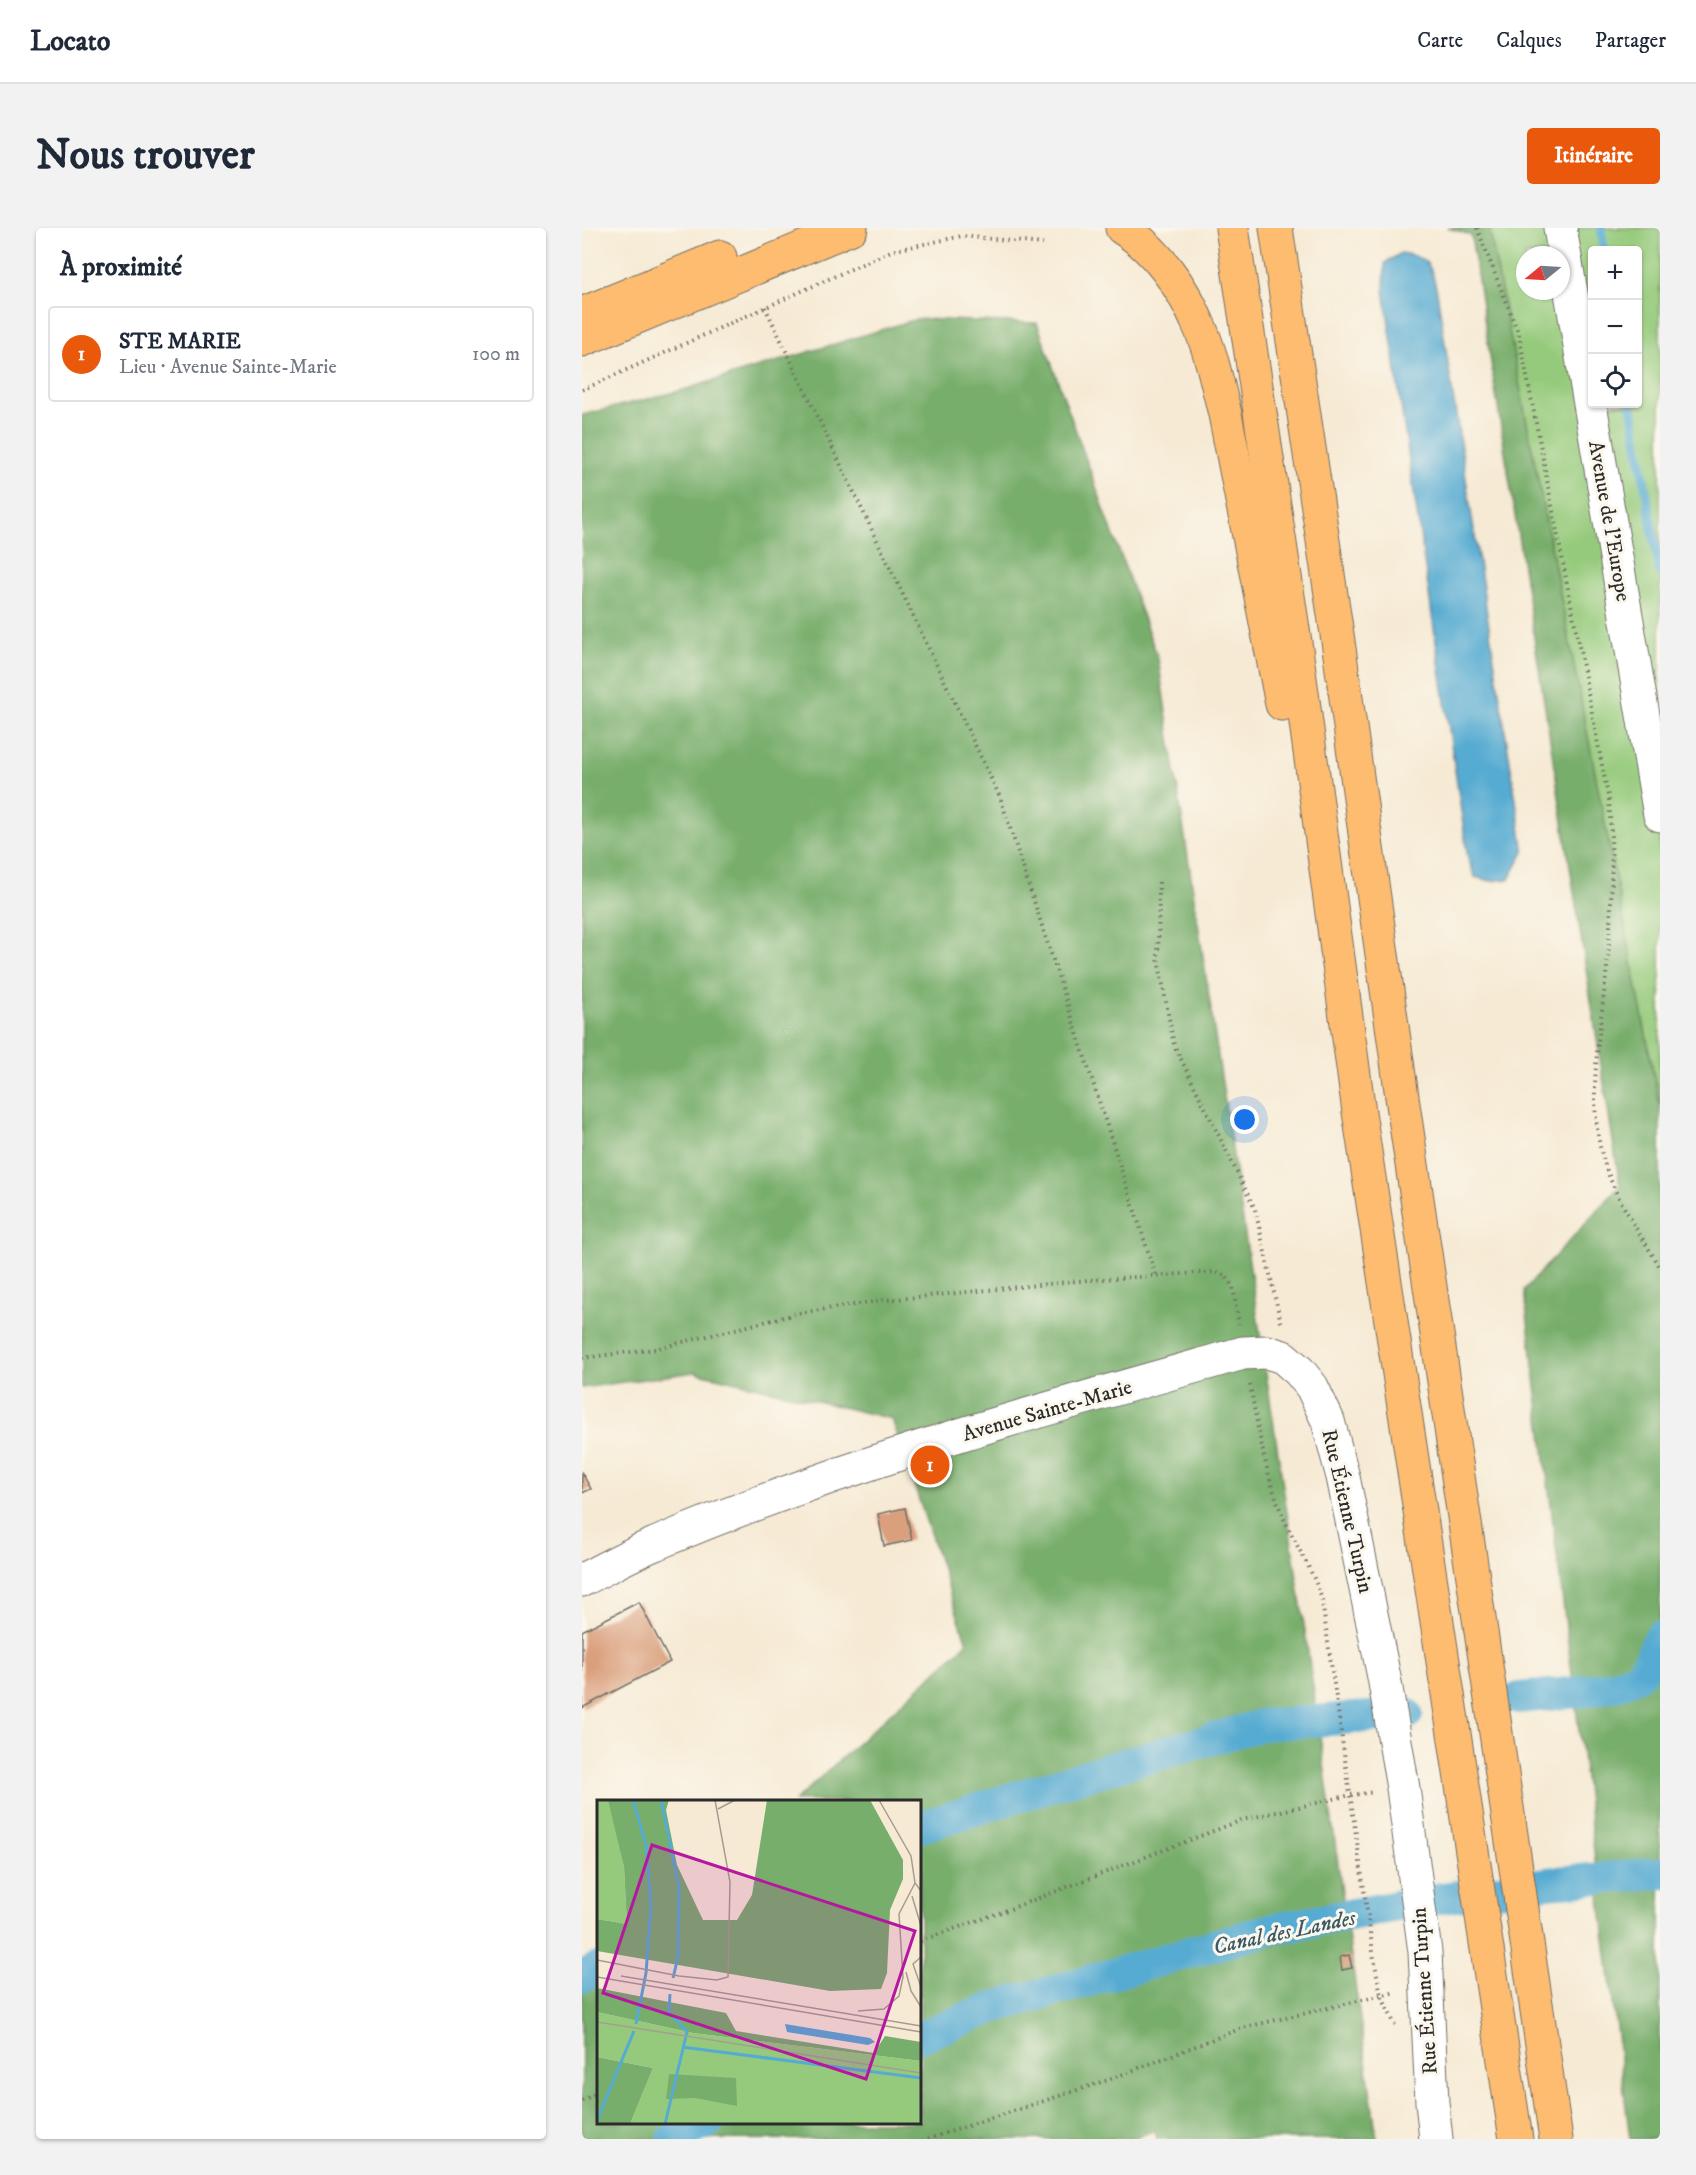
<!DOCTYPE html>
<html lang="fr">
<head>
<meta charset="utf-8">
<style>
  :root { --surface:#fff; --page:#f2f2f3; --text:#1f2937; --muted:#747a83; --line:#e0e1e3; --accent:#ea580c }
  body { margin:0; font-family:"IM FELL DW Pica",serif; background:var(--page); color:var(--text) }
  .controls { position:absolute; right:18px; top:18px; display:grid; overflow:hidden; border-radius:6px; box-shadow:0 2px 4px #0004 }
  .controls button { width:54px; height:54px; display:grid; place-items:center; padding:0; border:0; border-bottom:2px solid var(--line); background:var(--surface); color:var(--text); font:30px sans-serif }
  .compass { position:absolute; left:934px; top:18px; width:54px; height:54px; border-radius:50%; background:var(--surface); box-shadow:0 2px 4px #0004; rotate:252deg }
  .you { position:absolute; left:663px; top:892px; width:21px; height:21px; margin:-15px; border:4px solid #fff; border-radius:50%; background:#1a73e8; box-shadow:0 0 0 9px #1a73e833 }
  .badge { display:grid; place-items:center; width:39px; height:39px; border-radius:50%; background:var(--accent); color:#fff; font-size:20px; font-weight:700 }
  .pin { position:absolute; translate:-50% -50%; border:3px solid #fff; box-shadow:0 2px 6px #0006 }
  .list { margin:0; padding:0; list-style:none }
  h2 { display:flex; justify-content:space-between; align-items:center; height:78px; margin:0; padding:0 24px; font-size:26px }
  h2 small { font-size:20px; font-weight:400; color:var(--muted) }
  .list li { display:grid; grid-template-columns:39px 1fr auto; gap:18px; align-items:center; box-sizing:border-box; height:96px; margin:0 12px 12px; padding:0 12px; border:2px solid var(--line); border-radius:6px }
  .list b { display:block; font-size:22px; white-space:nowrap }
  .list p { margin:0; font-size:20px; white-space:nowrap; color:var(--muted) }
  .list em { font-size:20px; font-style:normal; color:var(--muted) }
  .icon { flex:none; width:33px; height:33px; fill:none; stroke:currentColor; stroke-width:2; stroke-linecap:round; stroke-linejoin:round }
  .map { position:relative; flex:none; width:1078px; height:1911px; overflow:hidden; border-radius:6px }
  header { display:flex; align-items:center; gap:36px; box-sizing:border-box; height:84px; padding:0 30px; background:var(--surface); border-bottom:2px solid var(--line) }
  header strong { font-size:28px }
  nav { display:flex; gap:33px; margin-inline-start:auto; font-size:21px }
  .intro { display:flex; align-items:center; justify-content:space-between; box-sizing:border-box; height:144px; padding:0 36px }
  h1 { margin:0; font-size:42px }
  .button { padding:15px 27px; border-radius:6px; background:var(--accent); color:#fff; font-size:21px; font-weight:700 }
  main { display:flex; gap:36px; padding:0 36px }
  aside { flex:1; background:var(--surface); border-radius:6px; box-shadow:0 2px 4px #0004 }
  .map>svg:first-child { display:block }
  .green { fill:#95ca7c; stroke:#607a54; stroke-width:1.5; fill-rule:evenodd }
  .forest { fill:#78ae6c; stroke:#526c4c; stroke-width:1.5 }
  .water { fill:#56abd2; stroke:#406b7e; stroke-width:1.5 }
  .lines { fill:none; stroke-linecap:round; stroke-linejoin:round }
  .stream { stroke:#56abd2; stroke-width:9 }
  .canal { stroke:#56abd2; stroke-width:32 }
  .building { fill:#da9f7c }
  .minor-casing { stroke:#726e66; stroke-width:35 }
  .highway-casing { stroke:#726e66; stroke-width:35 }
  .path { stroke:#726e66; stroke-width:4; stroke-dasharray:1.5 4.5; stroke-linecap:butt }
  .minor { stroke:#fff; stroke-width:33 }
  .highway { stroke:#fdbc70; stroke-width:33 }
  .labels { text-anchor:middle; stroke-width:6; stroke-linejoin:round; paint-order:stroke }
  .street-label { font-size:21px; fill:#2b2b2b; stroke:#fbf7ec }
  .water-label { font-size:22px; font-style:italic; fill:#3a5865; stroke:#fbf7ec }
  .inset-river { fill:none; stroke:#56abd2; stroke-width:3 }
  .inset-road { fill:none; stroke:#a59e90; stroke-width:1.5 }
  .view { fill:#b5179e; fill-opacity:0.15; stroke:#b5179e; stroke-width:3 }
  .inset-edge { fill:none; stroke:#2b2b2b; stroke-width:3 }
</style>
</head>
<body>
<header>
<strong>Locato</strong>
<nav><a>Carte</a><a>Calques</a><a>Partager</a></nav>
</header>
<div class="intro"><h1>Nous trouver</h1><a class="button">Itinéraire</a></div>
<main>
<aside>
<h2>À proximité<small></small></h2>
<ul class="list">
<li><span class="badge">1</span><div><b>STE MARIE</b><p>Lieu · Avenue Sainte-Marie</p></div><em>100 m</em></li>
</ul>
</aside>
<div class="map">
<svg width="1078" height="1911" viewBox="0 0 1078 1911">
  <rect width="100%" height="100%" fill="#fbf7ec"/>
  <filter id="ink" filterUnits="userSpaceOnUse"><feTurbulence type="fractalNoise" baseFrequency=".0167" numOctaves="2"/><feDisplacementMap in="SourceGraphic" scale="12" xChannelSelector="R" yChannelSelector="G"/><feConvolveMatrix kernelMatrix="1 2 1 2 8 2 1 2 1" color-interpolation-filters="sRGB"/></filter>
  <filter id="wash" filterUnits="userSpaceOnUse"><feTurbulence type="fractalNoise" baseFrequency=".008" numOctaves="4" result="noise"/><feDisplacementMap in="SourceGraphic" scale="24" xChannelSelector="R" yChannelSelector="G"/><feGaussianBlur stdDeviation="1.35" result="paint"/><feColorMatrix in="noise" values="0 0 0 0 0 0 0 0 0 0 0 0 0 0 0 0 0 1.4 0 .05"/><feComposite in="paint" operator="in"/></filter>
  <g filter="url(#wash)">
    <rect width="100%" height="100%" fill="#f6ead4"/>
    <path class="green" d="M 907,0 L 1078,0 L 1078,879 ZM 1011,22 L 1056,22 L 1056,176 L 1011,176 ZM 943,27 L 979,27 L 979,63 L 943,63 Z"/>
    <g class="forest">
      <path d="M 866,0 L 907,0 L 1078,879 L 1078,1911 L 1048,1911 L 942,1062 L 1038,958 L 889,7 Z"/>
      <path d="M 335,91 L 455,95 L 576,431 L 724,1410 L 795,1911 L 575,1911 L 573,1902 L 550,1911 L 0,1911 L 0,1742 L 16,1733 L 16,1894 L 338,1894 L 338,1574 L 213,1573 L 385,1415 L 310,1191 L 113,1144 L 0,1160 L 0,187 L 98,163 Z"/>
    </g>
    <path class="water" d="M 819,25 C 848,29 849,38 855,64 L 942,624 L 927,651 L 909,653 L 893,649 L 886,630 L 802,62 L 803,35 Z"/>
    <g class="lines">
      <g class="stream">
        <path d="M 1019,0 L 1022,22"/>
        <path d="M 1049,176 L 1078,345"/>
      </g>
      <g class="canal">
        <path d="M 937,1470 C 967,1466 1037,1464 1058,1445 C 1067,1436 1072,1420 1078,1408"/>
        <path d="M 338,1599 L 498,1549 L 679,1497 L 825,1486"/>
        <path d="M 0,1749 L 16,1740"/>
        <path d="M 338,1809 L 410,1780 L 686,1702 L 853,1671 L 965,1655 L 1078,1645"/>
        <path d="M 91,1911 L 126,1894"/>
      </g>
    </g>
    <g id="blocks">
      <g class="building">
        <path d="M 355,1230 L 357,1240 L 341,1243 L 338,1233 Z"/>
        <path d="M 0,1245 L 9,1261 L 0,1265 Z"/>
        <path d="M 323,1280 L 330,1312 L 302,1318 L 296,1286 Z"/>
        <path d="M 57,1374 L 88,1434 L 0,1480 L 0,1403 Z"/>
        <path d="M 767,1727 L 770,1740 L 760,1742 L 758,1729 Z"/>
      </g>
    </g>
  </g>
  <g filter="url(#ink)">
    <use href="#blocks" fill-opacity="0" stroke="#726e66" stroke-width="1.5"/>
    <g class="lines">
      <g class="minor-casing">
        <g id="minor">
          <path d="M 978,0 L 1078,587"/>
          <path d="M 0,1352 C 24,1340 48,1326 73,1316 C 263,1235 463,1181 661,1125 L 685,1124 L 701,1129 L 717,1143 L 730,1159 L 746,1193 L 761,1249 L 802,1449 L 821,1560 L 843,1724 L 850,1874 L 854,1911"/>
        </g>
      </g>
      <g class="highway-casing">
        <g id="highway">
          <path d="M 540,0 C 573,20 600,58 615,93 C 629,122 635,155 643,186 L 700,476"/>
          <path d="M 650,0 L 714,421 L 777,884 L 934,1911"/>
          <path d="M 694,0 L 756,413 L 821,876 L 974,1911"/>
          <path d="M 0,86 L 138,29"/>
          <path d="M 0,112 L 269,0"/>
        </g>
      </g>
      <g class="path">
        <path d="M 895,0 L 937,107 L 1027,573 C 1031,625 1030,676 1026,728 C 1021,790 1005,856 1018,918 C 1027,962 1055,1001 1078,1039"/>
        <path d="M 183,79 L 418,569 L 574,1048"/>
        <path d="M 0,162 L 309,23 L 380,8 L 461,16"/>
        <path d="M 577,654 L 576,731 L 592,817 L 673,981 L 699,1095"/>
        <path d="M 0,1130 L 73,1121 L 218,1085 L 296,1073 L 506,1052 L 600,1046 L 634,1044 L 644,1048 L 651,1059 L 657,1096"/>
        <path d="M 668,1157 C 676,1200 683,1244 700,1286 C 712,1316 732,1342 740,1373 L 792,1731 L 799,1767 L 813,1797"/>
        <path d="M 338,1713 L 428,1681 L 660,1592 L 769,1567 L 792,1564"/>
        <path d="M 0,1873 L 16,1864"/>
        <path d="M 346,1911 L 526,1852 L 660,1800 L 814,1764"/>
      </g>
      <use href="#minor" class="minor"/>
      <use href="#highway" class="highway"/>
    </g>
  </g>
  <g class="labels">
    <g class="street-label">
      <text transform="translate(1028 293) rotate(80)" y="7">Avenue de l'Europe</text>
      <text transform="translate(465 1182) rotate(-16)" y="7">Avenue Sainte-Marie</text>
      <text transform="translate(766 1283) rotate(77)" y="7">Rue Étienne Turpin</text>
      <text transform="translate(842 1763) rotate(-94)" y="7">Rue Étienne Turpin</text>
    </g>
    <g class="water-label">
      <text transform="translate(702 1703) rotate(-12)" y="8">Canal des Landes</text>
    </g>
  </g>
  <g transform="translate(15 1572)">
    <rect width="324" height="324" fill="#f6ead4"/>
    <path d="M 0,0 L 11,0 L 17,20 L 27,67 L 30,124 L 0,119 ZM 0,212 L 96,233 L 324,261 L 324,324 L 33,324 L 56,268 L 0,257 Z" fill="#95ca7c"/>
    <path d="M 11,0 L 72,0 L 69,10 L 80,65 L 106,120 L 140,120 L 155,95 L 170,0 L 273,0 L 306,60 L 306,79 L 293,110 L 290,173 L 284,189 L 233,191 L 0,151 L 0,119 L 30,124 L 27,67 ZM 0,188 L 129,213 L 139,231 L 277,253 L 288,236 L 324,242 L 324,261 L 96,233 L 0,212 ZM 0,257 L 56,268 L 33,324 L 0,324 ZM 72,274 L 139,278 L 140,306 L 98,298 L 69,299 Z" fill="#78ae6c"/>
    <path d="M 188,224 L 273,238 L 278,242 L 271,245 L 190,232 Z" fill="#56abd2"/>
    <path class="inset-river" d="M 36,0 L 49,45 L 54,107 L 49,173 L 39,224M 64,0 L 82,87 L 81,157 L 76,178M 85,247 L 324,278M 0,320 L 37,231M 68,324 L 90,232 L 72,212 L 73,194"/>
    <path class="inset-road" d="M 282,0 L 314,56 L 318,83 L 324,91M 121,9 L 138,0M 315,96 L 324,126M 324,157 L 316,164 L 324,187M 0,160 L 82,176 L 120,180 L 131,177 L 133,82 L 118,0M 309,172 L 314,191 L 324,207M 24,176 L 324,226M 0,177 L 324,232M 261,211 L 287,209 L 302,196 L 306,177 L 302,114 L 318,83M 0,222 L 324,273"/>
    <path class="view" d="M 55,45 L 318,131 L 269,279 L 6,193 Z"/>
    <rect width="324" height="324" class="inset-edge"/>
  </g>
</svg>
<div class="controls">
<button>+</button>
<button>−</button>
<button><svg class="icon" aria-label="locate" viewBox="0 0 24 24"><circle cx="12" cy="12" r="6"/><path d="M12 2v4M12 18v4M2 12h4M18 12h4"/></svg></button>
</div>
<svg class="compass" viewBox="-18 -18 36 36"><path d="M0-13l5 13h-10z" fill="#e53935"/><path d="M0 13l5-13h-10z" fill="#747a83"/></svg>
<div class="you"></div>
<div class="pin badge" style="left:348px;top:1237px">1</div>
</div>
</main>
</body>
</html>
